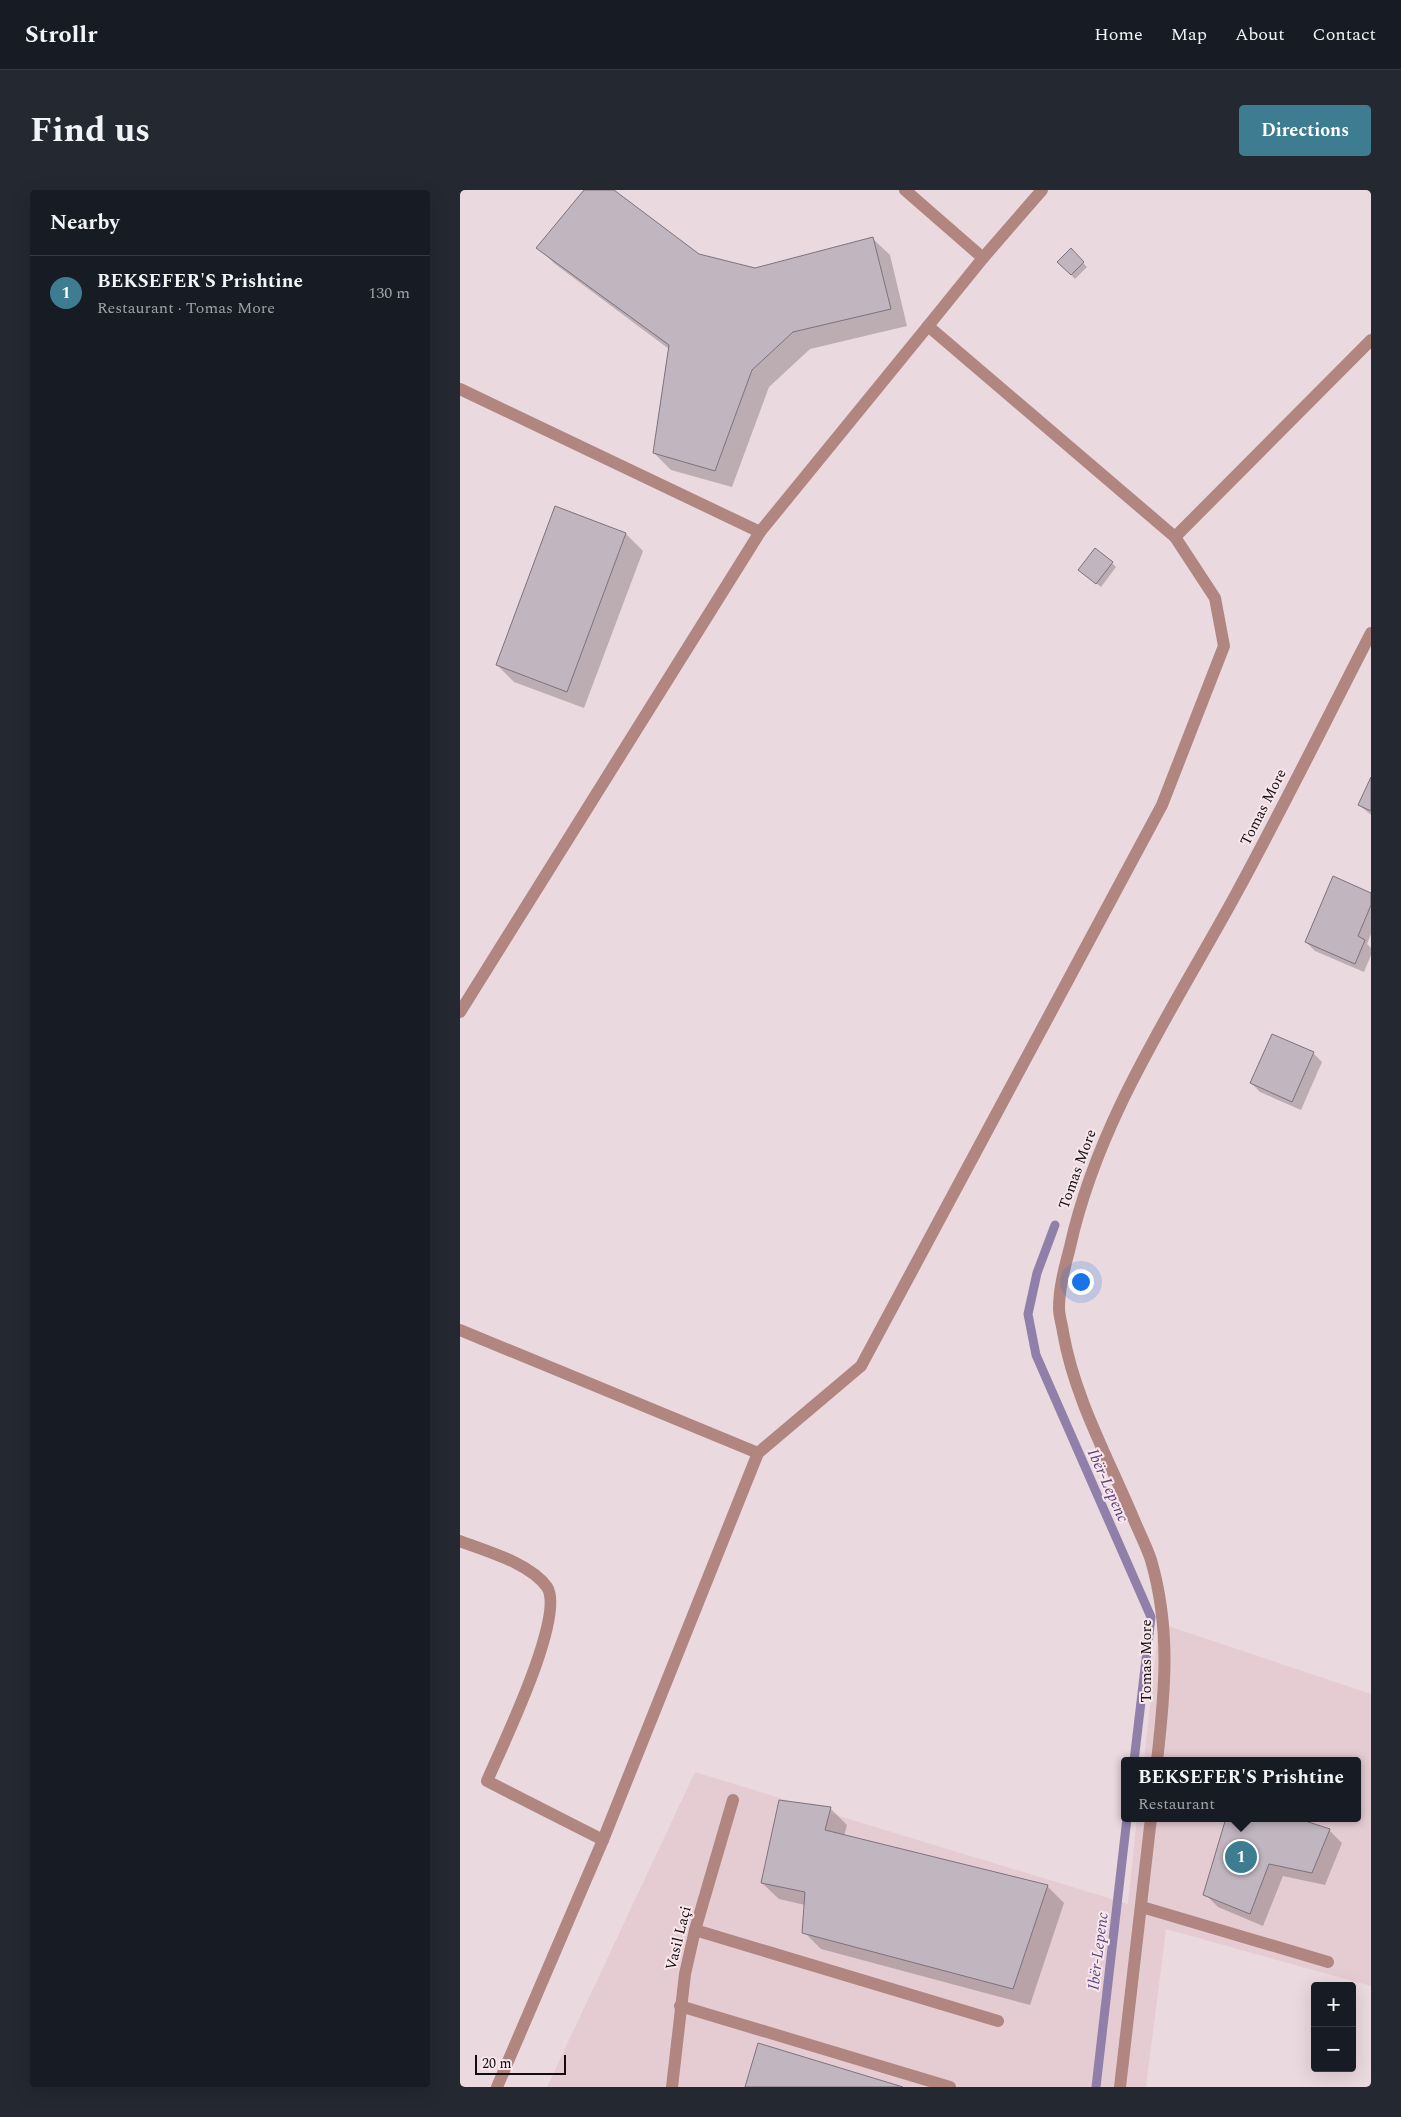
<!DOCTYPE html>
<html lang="en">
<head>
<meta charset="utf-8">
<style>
  :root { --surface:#171b24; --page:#242831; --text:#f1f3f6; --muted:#9ea1a6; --line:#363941; --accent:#3d7c91 }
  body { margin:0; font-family:Spectral,serif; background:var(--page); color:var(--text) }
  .controls { position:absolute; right:15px; bottom:15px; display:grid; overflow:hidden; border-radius:5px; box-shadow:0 5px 20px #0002 }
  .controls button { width:45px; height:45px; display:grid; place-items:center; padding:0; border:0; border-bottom:1px solid var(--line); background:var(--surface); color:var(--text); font:25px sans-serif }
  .scale { position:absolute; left:15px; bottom:12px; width:91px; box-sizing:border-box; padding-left:5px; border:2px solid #130d0f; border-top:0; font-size:14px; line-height:18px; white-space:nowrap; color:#130d0f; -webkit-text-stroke:4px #f7e6eb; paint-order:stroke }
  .you { position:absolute; left:620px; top:1091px; width:18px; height:18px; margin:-12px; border:4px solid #fff; border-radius:50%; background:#1a73e8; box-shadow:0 0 0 8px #1a73e833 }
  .badge { display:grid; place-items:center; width:32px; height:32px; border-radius:50%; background:var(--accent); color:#fff; font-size:16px; font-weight:700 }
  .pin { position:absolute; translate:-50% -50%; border:2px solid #fff; box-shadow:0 1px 5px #0006 }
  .popup { position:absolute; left:661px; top:1567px; width:240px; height:65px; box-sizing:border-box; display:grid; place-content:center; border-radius:5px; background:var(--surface); filter:drop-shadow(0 1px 4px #0005); font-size:16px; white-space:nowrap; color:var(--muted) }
  .popup b { font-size:19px; color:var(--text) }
  .popup::after { content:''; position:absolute; left:50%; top:100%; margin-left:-10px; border:10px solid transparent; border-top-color:var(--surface) }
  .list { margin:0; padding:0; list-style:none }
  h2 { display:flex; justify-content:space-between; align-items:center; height:65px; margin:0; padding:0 20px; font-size:21px }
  h2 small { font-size:16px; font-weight:400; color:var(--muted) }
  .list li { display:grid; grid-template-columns:32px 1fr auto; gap:15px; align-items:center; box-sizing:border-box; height:75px; padding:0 20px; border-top:1px solid var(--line) }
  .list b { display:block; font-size:19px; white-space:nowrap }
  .list p { margin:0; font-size:16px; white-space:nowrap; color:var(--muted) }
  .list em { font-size:16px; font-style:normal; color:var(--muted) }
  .map { position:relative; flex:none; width:911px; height:1897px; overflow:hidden; border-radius:5px }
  header { display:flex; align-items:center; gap:30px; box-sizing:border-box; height:70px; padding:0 25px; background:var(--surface); border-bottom:1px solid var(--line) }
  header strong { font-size:24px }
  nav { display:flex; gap:28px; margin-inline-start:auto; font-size:18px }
  .intro { display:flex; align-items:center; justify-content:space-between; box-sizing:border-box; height:120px; padding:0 30px }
  h1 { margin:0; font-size:35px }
  .button { padding:12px 22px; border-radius:5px; background:var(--accent); color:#fff; font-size:18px; font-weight:700 }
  main { display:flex; gap:30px; padding:0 30px }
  aside { flex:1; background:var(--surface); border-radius:5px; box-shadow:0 5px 20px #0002 }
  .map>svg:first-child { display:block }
  .built { fill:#e5ccd3 }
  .shadow { fill:#0003 }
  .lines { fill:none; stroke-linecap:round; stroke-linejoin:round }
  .stream { stroke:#907fa9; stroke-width:9 }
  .building { fill:#c1b5bf; stroke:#7d727c }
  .minor { stroke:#b18580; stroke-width:12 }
  .labels { text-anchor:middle; stroke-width:4; stroke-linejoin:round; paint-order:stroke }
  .street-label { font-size:15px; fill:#130d0f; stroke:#f7e6eb }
  .water-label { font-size:16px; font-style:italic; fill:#5b427b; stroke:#f7e6eb }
</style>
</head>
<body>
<header>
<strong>Strollr</strong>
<nav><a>Home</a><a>Map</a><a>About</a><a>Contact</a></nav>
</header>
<div class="intro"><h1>Find us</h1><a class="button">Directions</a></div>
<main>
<aside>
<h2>Nearby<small></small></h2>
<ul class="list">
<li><span class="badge">1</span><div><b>BEKSEFER'S Prishtine</b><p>Restaurant · Tomas More</p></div><em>130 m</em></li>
</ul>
</aside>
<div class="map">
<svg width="911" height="1897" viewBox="0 0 911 1897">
  <rect width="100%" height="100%" fill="#ead9de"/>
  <path class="built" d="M 699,1433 L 911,1504 L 911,1796 L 706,1739 L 686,1897 L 87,1897 L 235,1582 L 668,1714 L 677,1628 L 897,1628 L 897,1571 L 684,1571 Z"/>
  <g class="shadow">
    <path d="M 125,0 L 152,0 L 238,66 L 295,80 L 413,49 L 430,65 L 447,136 L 350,159 L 309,197 L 272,297 L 211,280 L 194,263 L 209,159 L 95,74 L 78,58 Z"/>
    <path d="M 611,60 L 627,77 L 615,89 L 599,72 Z"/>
    <path d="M 96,318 L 166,344 L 183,361 L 124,518 L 54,492 L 37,475 Z"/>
    <path d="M 652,373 L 656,377 L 641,397 L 624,384 Z"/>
    <path d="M 911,590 L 911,625 L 899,615 Z"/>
    <path d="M 911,704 L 911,744 L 907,754 L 911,758 L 911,765 L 904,782 L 855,761 L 846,752 Z"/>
    <path d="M 853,863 L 862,872 L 841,920 L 800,902 L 791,893 Z"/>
    <path d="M 370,1618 L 387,1635 L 384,1646 L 587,1696 L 604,1713 L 570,1815 L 361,1759 L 344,1742 L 345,1715 L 319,1709 L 302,1693 Z"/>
    <path d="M 869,1640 L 882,1653 L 865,1695 L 823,1686 L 803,1736 L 758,1717 L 745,1704 Z"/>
  </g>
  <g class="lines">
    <g class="stream">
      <path d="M 595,1035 L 577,1083 L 568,1124 L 576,1165 L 691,1427 L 674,1571"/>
      <path d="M 636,1897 L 667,1628"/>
    </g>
  </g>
  <g class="building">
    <path d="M 124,0 L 154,0 L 239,64 L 295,78 L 413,47 L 431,119 L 333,142 L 292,180 L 255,281 L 193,263 L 209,155 L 76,58 Z"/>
    <path d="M 611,58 L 624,72 L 611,85 L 597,72 Z"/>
    <path d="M 95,316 L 166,343 L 107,502 L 36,475 Z"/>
    <path d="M 635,358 L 653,372 L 636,394 L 618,380 Z"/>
    <path d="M 911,587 L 911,621 L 898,615 Z"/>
    <path d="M 873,686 L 911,703 L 911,715 L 898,746 L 905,750 L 895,774 L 845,752 Z"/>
    <path d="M 812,844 L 854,862 L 832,912 L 790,893 Z"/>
    <path d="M 319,1610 L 371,1617 L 365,1640 L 588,1695 L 553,1799 L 342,1743 L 345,1702 L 301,1693 Z"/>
    <path d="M 766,1628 L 836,1628 L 870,1639 L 852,1683 L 809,1674 L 790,1724 L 743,1705 Z"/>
    <path d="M 298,1853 L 443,1897 L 285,1897 Z"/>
  </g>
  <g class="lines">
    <g class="minor">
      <path d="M 523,68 L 582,0"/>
      <path d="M 0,199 L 300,342"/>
      <path d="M 715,347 L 911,150"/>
      <path d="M 0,822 L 300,342 L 468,136"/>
      <path d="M 0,1140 L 298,1263"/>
      <path d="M 0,1351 C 26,1361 70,1373 87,1397 C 106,1426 41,1558 27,1591 L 143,1650"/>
      <path d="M 697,1571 C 705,1501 711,1439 691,1370 C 686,1355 678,1340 672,1325 C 647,1266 614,1206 603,1142 C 602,1134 599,1126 599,1118 C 599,1098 605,1076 610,1057 C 638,929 714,818 776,704 C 823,618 866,530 911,443"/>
      <path d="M 682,1717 L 868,1772"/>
      <path d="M 235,1740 L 538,1831"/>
      <path d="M 220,1816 L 490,1897"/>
      <path d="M 37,1897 L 143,1650 L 298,1263 L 401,1176 L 702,615 L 764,456 L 755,408 L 715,347 L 468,136 L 523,68 L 445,0"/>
      <path d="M 212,1897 L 225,1784 L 235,1740 L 273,1610"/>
      <path d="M 660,1897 L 691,1628"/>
    </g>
  </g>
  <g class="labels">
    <g class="street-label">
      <text transform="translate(803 617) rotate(-63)" y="5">Tomas More</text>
      <text transform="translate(617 979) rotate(-70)" y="5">Tomas More</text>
      <text transform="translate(686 1471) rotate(-90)" y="5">Tomas More</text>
      <text transform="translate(218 1748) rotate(-76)" y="5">Vasil Laçi</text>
    </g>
    <g class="water-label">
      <text transform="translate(649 1295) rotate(66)" y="6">Ibër-Lepenc</text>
      <text transform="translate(637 1761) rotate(-83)" y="6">Ibër-Lepenc</text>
    </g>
  </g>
</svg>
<div class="controls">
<button>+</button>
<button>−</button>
</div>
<div class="scale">20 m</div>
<div class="you"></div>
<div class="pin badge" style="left:781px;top:1667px">1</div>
<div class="popup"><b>BEKSEFER'S Prishtine</b>Restaurant</div>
</div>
</main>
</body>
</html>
